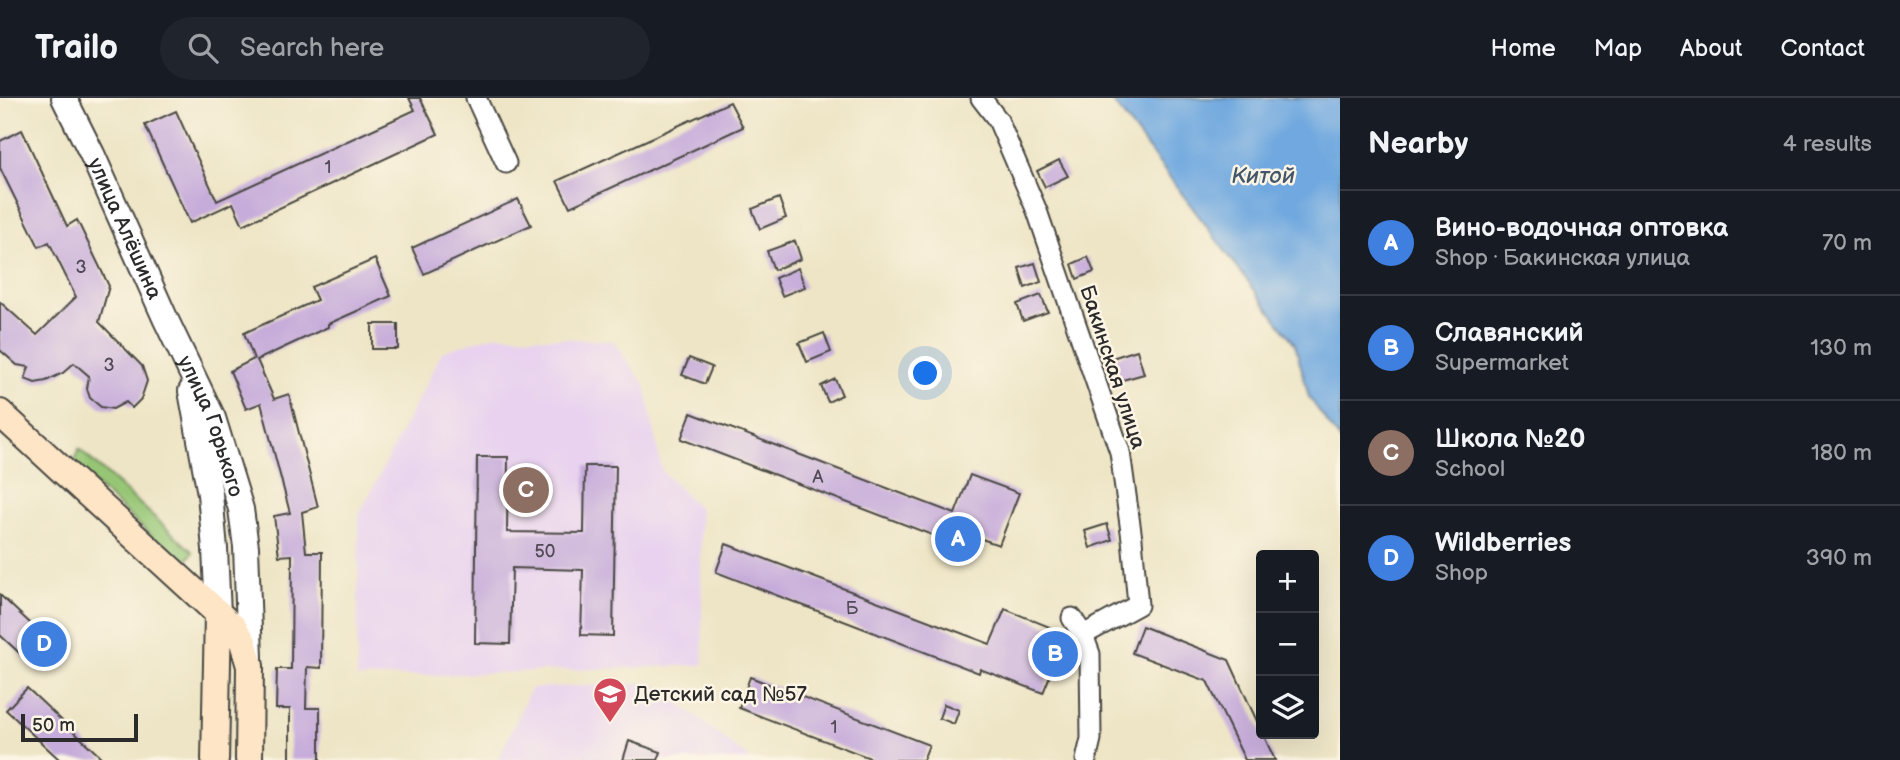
<!DOCTYPE html>
<html lang="en">
<head>
<meta charset="utf-8">
<style>
  :root { --surface:#171b24; --page:#20242c; --text:#f1f3f6; --muted:#9ea1a6; --line:#363941; --accent:#ea580c }
  body { margin:0; font-family:"Balsamiq Sans",sans-serif; background:var(--page); color:var(--text) }
  .controls { position:absolute; right:21px; bottom:21px; display:grid; overflow:hidden; border-radius:7px; box-shadow:0 7px 28px #0002 }
  .controls button { width:63px; height:63px; display:grid; place-items:center; padding:0; border:0; border-bottom:2px solid var(--line); background:var(--surface); color:var(--text); font:35px sans-serif }
  .scale { position:absolute; left:21px; bottom:18px; width:117px; box-sizing:border-box; padding-left:7px; border:4px solid #2b2b2b; border-top:0; font-size:19px; line-height:24px; white-space:nowrap; color:#2b2b2b; -webkit-text-stroke:5px #fcf5e5; paint-order:stroke }
  .you { position:absolute; left:926px; top:276px; width:24px; height:24px; margin:-18px; border:5px solid #fff; border-radius:50%; background:#1a73e8; box-shadow:0 0 0 10px #1a73e833 }
  .badge { display:grid; place-items:center; width:46px; height:46px; border-radius:50%; background:var(--accent); color:#fff; font-size:23px; font-weight:700 }
  .pin { position:absolute; translate:-50% -50%; border:4px solid #fff; box-shadow:0 2px 7px #0006 }
  .list { margin:0; padding:0; list-style:none }
  h2 { display:flex; justify-content:space-between; align-items:center; height:91px; margin:0; padding:0 28px; font-size:30px }
  h2 small { font-size:23px; font-weight:400; color:var(--muted) }
  .list li { display:grid; grid-template-columns:46px 1fr auto; gap:21px; align-items:center; box-sizing:border-box; height:105px; padding:0 28px; border-top:2px solid var(--line) }
  .list b { display:block; font-size:26px; white-space:nowrap }
  .list p { margin:0; font-size:23px; white-space:nowrap; color:var(--muted) }
  .list em { font-size:23px; font-style:normal; color:var(--muted) }
  .icon { flex:none; width:38px; height:38px; fill:none; stroke:currentColor; stroke-width:2; stroke-linecap:round; stroke-linejoin:round }
  .map { position:relative; flex:none; width:1340px; height:662px; overflow:hidden }
  header { display:flex; align-items:center; gap:42px; box-sizing:border-box; height:98px; padding:0 35px; background:var(--surface); border-bottom:2px solid var(--line) }
  header strong { font-size:33px }
  nav { display:flex; gap:38px; margin-inline-start:auto; font-size:24px }
  .search { width:490px; height:63px; background:var(--page); display:flex; align-items:center; gap:18px; box-sizing:border-box; padding:0 24px; border-radius:38px; color:var(--muted); font-size:26px }
  main { display:flex }
  aside { flex:1; background:var(--surface) }
  .map>svg:first-child { display:block }
  .built { fill:#e8d2ef }
  .green { fill:#96c675; stroke:#607850; stroke-width:2 }
  .water { fill:#70a8df; stroke:#4e6a85; stroke-width:2 }
  .building { fill:#c6acda }
  .lines { fill:none; stroke-linecap:round; stroke-linejoin:round }
  .minor-casing { stroke:#484742; stroke-width:23 }
  .tertiary-casing { stroke:#484742; stroke-width:28 }
  .secondary-casing { stroke:#484742; stroke-width:30 }
  .minor { stroke:#fff; stroke-width:19 }
  .tertiary { stroke:#fff; stroke-width:24 }
  .secondary { stroke:#fde5c5; stroke-width:26 }
  .labels { text-anchor:middle; stroke-width:5; stroke-linejoin:round; paint-order:stroke }
  .number-label { font-size:18px; fill:#524b57 }
  .street-label { font-size:21px; fill:#2b2b2b; stroke:#fcf5e5 }
  .poi-label { font-size:21px; fill:#2b2b2b; stroke:#fcf5e5; text-anchor:start }
  .water-label { font-size:23px; font-style:italic; fill:#43576a; stroke:#fcf5e5 }
</style>
</head>
<body>
<header>
<strong>Trailo</strong>
<div class="search"><svg class="icon" aria-label="search" viewBox="0 0 24 24"><circle cx="10" cy="10" r="6"/><path d="M15 15l6 6"/></svg>Search here</div>
<nav><a>Home</a><a>Map</a><a>About</a><a>Contact</a></nav>
</header>
<main>
<div class="map">
<svg width="1340" height="662" viewBox="0 0 1340 662">
  <rect width="100%" height="100%" fill="#fcf5e5"/>
  <filter id="ink" filterUnits="userSpaceOnUse"><feTurbulence type="fractalNoise" baseFrequency=".0143" numOctaves="2"/><feDisplacementMap in="SourceGraphic" scale="14" xChannelSelector="R" yChannelSelector="G"/><feConvolveMatrix kernelMatrix="1 2 1 2 8 2 1 2 1" color-interpolation-filters="sRGB"/></filter>
  <filter id="wash" filterUnits="userSpaceOnUse"><feTurbulence type="fractalNoise" baseFrequency=".00686" numOctaves="4" result="noise"/><feDisplacementMap in="SourceGraphic" scale="28" xChannelSelector="R" yChannelSelector="G"/><feGaussianBlur stdDeviation="1.57" result="paint"/><feColorMatrix in="noise" values="0 0 0 0 0 0 0 0 0 0 0 0 0 0 0 0 0 1.4 0 .05"/><feComposite in="paint" operator="in"/></filter>
  <g filter="url(#wash)">
    <rect width="100%" height="100%" fill="#eee5c6"/>
    <g class="built">
      <path d="M 495,237 L 613,243 L 645,287 L 662,373 L 700,411 L 703,567 L 357,580 L 359,417 L 442,254 Z"/>
      <path d="M 654,585 L 751,662 L 498,662 L 531,590 Z"/>
    </g>
    <path class="green" d="M 79,351 L 193,454 L 183,467 L 85,377 L 75,361 Z"/>
    <path class="water" d="M 1110,0 L 1340,0 L 1340,342 L 1309,299 L 1295,246 Z"/>
    <g id="blocks">
      <g class="building">
        <path d="M 409,0 L 420,0 L 438,36 L 243,127 L 233,105 L 190,125 L 145,27 L 176,13 L 217,103 L 415,12 Z"/>
        <path d="M 730,4 L 743,29 L 570,109 L 557,83 Z"/>
        <path d="M 22,32 L 67,128 L 77,122 L 109,188 L 99,224 L 142,268 L 147,283 L 141,301 L 132,310 L 126,304 L 113,311 L 101,309 L 90,300 L 87,291 L 89,278 L 74,265 L 63,275 L 46,283 L 35,285 L 25,281 L 29,269 L 17,267 L 0,252 L 0,204 L 37,237 L 76,199 L 49,144 L 39,149 L 0,70 L 0,43 Z"/>
        <path d="M 1059,62 L 1068,78 L 1045,89 L 1037,73 Z"/>
        <path d="M 779,100 L 786,120 L 760,131 L 752,111 Z"/>
        <path d="M 518,101 L 531,127 L 424,176 L 412,150 Z"/>
        <path d="M 795,143 L 801,161 L 774,172 L 767,153 Z"/>
        <path d="M 1088,159 L 1094,174 L 1077,181 L 1072,166 Z"/>
        <path d="M 375,161 L 391,198 L 328,226 L 328,229 L 257,262 L 274,301 L 289,296 L 318,409 L 302,414 L 306,454 L 322,454 L 321,570 L 307,569 L 306,610 L 320,610 L 320,662 L 290,662 L 290,611 L 276,611 L 277,571 L 291,571 L 292,457 L 279,458 L 274,418 L 290,415 L 261,305 L 246,311 L 230,273 L 254,261 L 244,235 L 317,202 L 311,189 Z"/>
        <path d="M 1035,165 L 1041,184 L 1025,190 L 1019,170 Z"/>
        <path d="M 798,170 L 805,189 L 782,198 L 775,180 Z"/>
        <path d="M 1041,197 L 1048,214 L 1023,223 L 1017,206 Z"/>
        <rect x="372" y="226" width="26" height="25"/>
        <path d="M 824,235 L 831,254 L 807,264 L 799,245 Z"/>
        <path d="M 1137,252 L 1144,276 L 1119,283 L 1112,260 Z"/>
        <path d="M 689,260 L 712,269 L 705,286 L 682,277 Z"/>
        <path d="M 835,281 L 842,297 L 828,304 L 821,288 Z"/>
        <path d="M 691,315 L 955,416 L 970,377 L 1019,395 L 999,447 L 950,430 L 945,442 L 681,341 Z"/>
        <path d="M 477,359 L 508,359 L 507,434 L 584,435 L 585,368 L 616,368 L 613,538 L 581,537 L 583,472 L 512,470 L 510,546 L 475,545 Z"/>
        <path d="M 1107,426 L 1112,442 L 1090,450 L 1085,433 Z"/>
        <path d="M 726,446 L 990,546 L 1005,511 L 1067,536 L 1043,595 L 980,571 L 979,575 L 716,474 Z"/>
        <path d="M 0,497 L 60,553 L 40,574 L 0,537 Z"/>
        <path d="M 1142,528 L 1229,562 L 1261,632 L 1261,636 L 1263,636 L 1275,662 L 1245,662 L 1207,583 L 1132,555 Z"/>
        <path d="M 750,579 L 929,647 L 923,662 L 875,662 L 739,610 Z"/>
        <path d="M 27,590 L 104,662 L 60,662 L 6,612 Z"/>
        <path d="M 944,606 L 959,612 L 954,626 L 939,620 Z"/>
        <path d="M 629,643 L 661,654 L 658,662 L 623,662 Z"/>
      </g>
    </g>
  </g>
  <g filter="url(#ink)">
    <use href="#blocks" fill-opacity="0" stroke="#484742" stroke-width="2"/>
    <g class="lines">
      <g class="minor-casing">
        <g id="minor">
          <path d="M 476,0 L 506,65"/>
          <path d="M 981,0 L 998,22 L 1037,113 L 1120,354 L 1132,441 L 1138,507 L 1083,537"/>
          <path d="M 1072,520 L 1083,537 L 1090,556 L 1091,641 L 1086,662"/>
        </g>
      </g>
      <g class="tertiary-casing">
        <g id="tertiary">
          <path id="s1" d="M 64,0 L 92,56 L 166,222 L 213,320 L 241,411 L 246,449 L 250,560"/>
          <path d="M 191,293 L 210,396 L 215,451 L 218,516"/>
        </g>
      </g>
      <g class="secondary-casing">
        <g id="secondary">
          <path d="M 0,315 L 233,529 L 243,544 L 250,568 L 249,662"/>
          <path d="M 215,662 L 218,516"/>
        </g>
      </g>
      <use href="#minor" class="minor"/>
      <use href="#tertiary" class="tertiary"/>
      <use href="#secondary" class="secondary"/>
    </g>
  </g>
  <defs>
    <g id="school-pin" transform="scale(1.75)"><path d="M0 17L-7.5 6A9.5 9.5 0 1 1 7.5 6Z" fill="#d1495b" stroke="#fcf5e5"/><path d="M0-5L7-2L0 1L-7-2ZM-4 1L0 2.5L4 1V4Q0 6-4 4Z" fill="#fff"/></g>
  </defs>
  <g fill-rule="evenodd">
    <use href="#school-pin" x="610" y="596"/>
  </g>
  <g class="labels">
    <g class="number-label">
      <text x="328" y="75">1</text>
      <text x="81" y="175">3</text>
      <text x="109" y="273">3</text>
      <text x="818" y="385">А</text>
      <text x="545" y="459">50</text>
      <text x="852" y="516">Б</text>
      <text x="834" y="635">1</text>
    </g>
    <g class="street-label">
      <text dy="7" stroke="none"><textPath href="#s1" startOffset="144">улица Алёшина</textPath></text>
      <text transform="translate(1113 269) rotate(72)" y="7">Бакинская улица</text>
      <text dy="7" stroke="none"><textPath href="#s1" startOffset="360">улица Горького</textPath></text>
    </g>
    <g class="poi-label">
      <text x="634" y="603">Детский сад №57</text>
    </g>
    <g class="water-label">
      <text x="1263" y="85">Китой</text>
    </g>
  </g>
</svg>
<div class="controls">
<button>+</button>
<button>−</button>
<button><svg class="icon" aria-label="layers" viewBox="0 0 24 24"><path d="M12 4l9 5-9 5-9-5zM3 14l9 5 9-5"/></svg></button>
</div>
<div class="scale">50 m</div>
<div class="you"></div>
<div class="pin badge" style="left:958px;top:441px;background:#3f7fe0">A</div>
<div class="pin badge" style="left:1055px;top:556px;background:#3f7fe0">B</div>
<div class="pin badge" style="left:526px;top:392px;background:#8d6e63">C</div>
<div class="pin badge" style="left:44px;top:546px;background:#3f7fe0">D</div>
</div>
<aside>
<h2>Nearby<small>4 results</small></h2>
<ul class="list">
<li><span class="badge" style="background:#3f7fe0">A</span><div><b>Вино-водочная оптовка</b><p>Shop · Бакинская улица</p></div><em>70 m</em></li>
<li><span class="badge" style="background:#3f7fe0">B</span><div><b>Славянский</b><p>Supermarket</p></div><em>130 m</em></li>
<li><span class="badge" style="background:#8d6e63">C</span><div><b>Школа №20</b><p>School</p></div><em>180 m</em></li>
<li><span class="badge" style="background:#3f7fe0">D</span><div><b>Wildberries</b><p>Shop</p></div><em>390 m</em></li>
</ul>
</aside>
</main>
</body>
</html>
